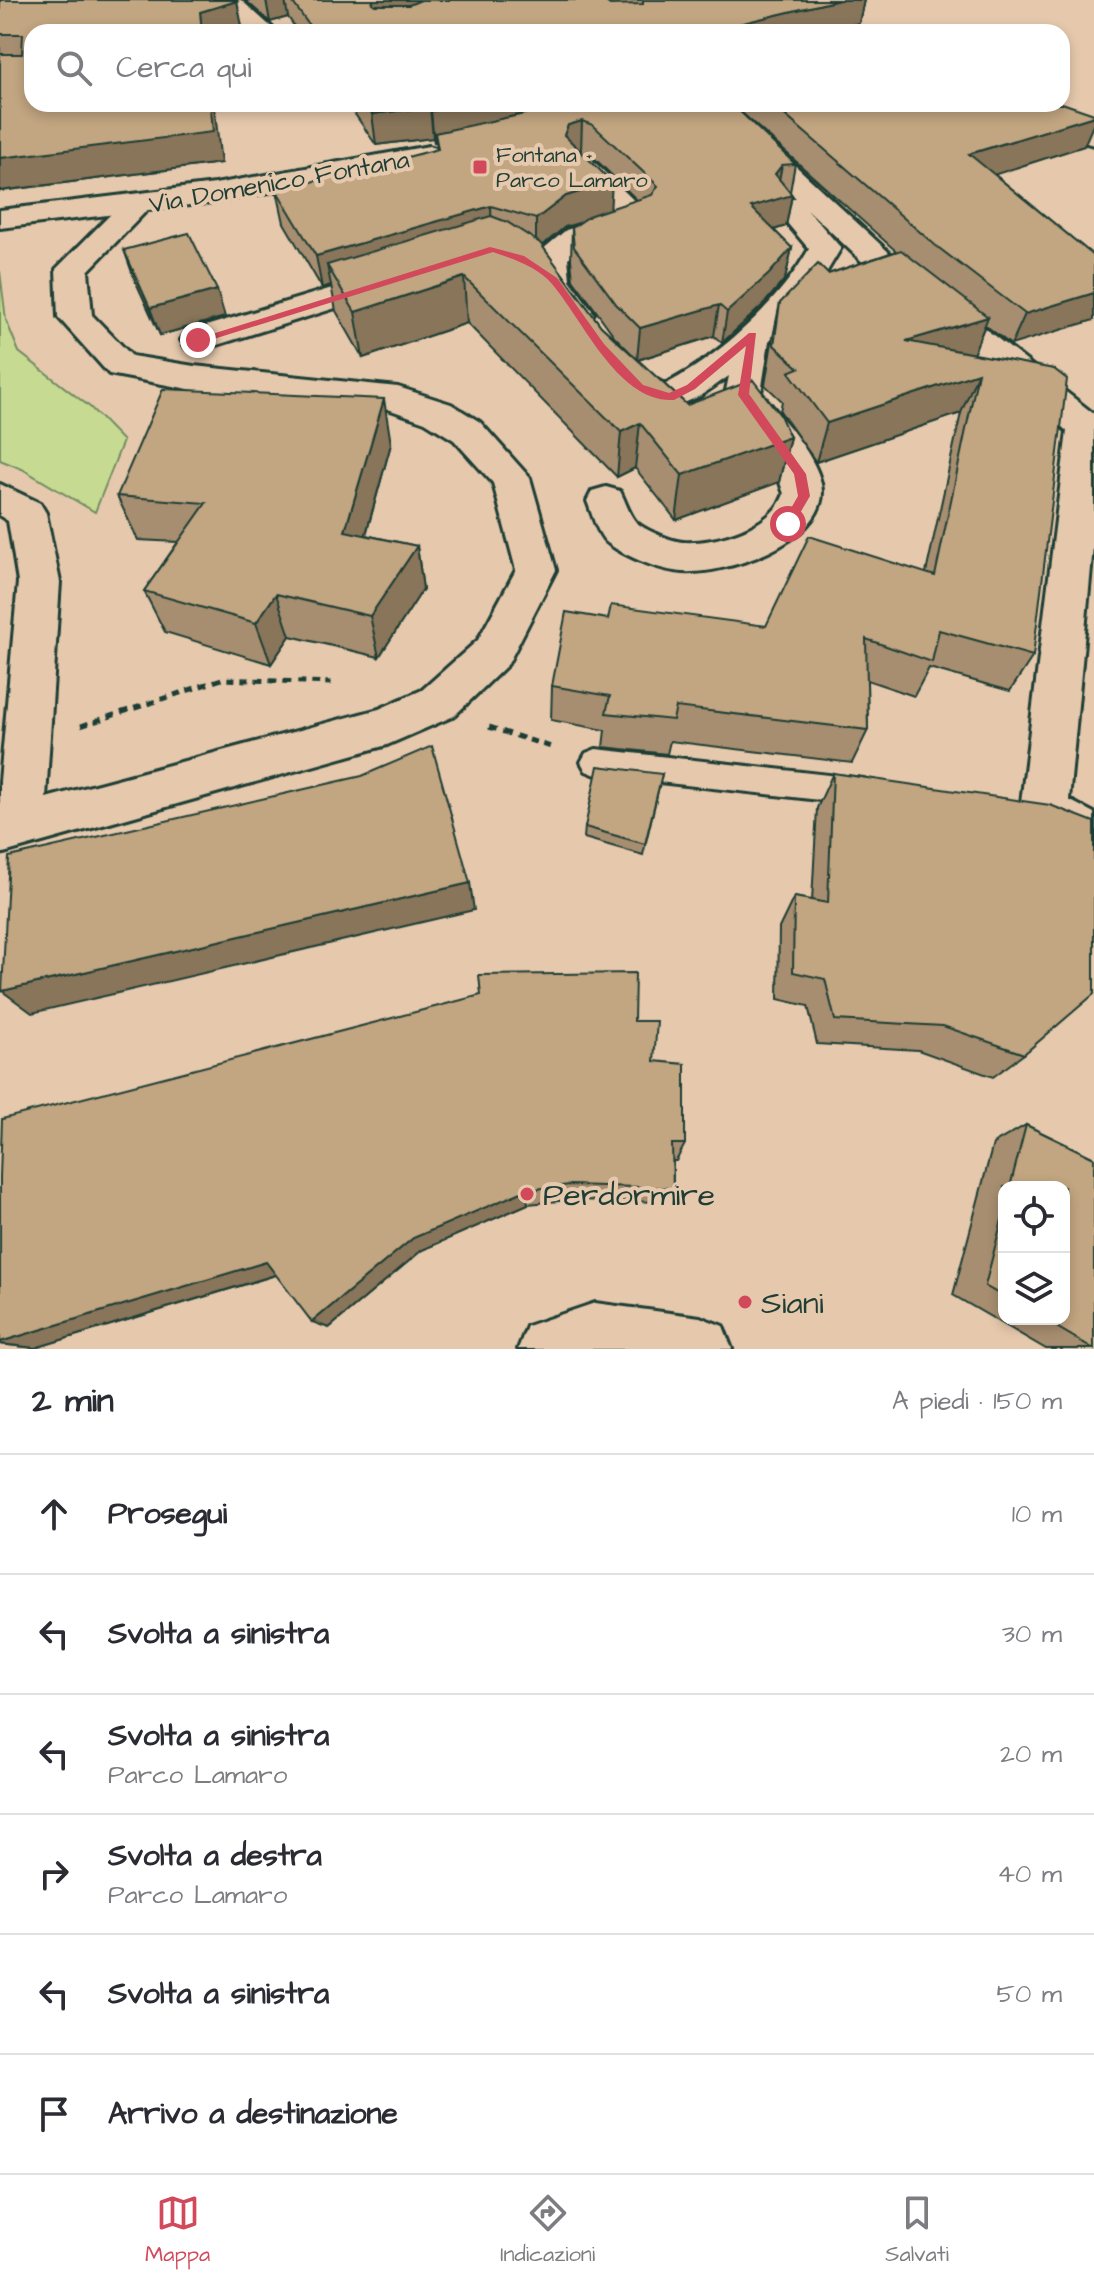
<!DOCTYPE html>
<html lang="it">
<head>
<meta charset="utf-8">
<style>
  :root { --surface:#fff; --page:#f2f2f3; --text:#2b2b33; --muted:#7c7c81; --line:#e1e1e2; --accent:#d1495b }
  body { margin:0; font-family:"Architects Daughter",sans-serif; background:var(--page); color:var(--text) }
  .controls { position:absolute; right:24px; bottom:24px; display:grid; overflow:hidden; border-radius:16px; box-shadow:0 4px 12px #0003 }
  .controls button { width:72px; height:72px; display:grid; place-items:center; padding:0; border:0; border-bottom:2px solid var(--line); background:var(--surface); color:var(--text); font:40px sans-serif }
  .stop { position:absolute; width:24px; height:24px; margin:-18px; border:6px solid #d1495b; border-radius:50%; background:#fff }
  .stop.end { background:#d1495b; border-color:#fff; box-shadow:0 2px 8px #0008 }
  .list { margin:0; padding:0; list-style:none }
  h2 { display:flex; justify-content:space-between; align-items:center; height:104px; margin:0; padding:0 32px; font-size:34px }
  h2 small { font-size:26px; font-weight:400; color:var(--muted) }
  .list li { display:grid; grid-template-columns:52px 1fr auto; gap:24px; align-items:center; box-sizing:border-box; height:120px; padding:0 32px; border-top:2px solid var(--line) }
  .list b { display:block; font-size:30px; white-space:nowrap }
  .list p { margin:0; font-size:26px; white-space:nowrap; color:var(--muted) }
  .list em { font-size:26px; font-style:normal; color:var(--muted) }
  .icon { flex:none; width:44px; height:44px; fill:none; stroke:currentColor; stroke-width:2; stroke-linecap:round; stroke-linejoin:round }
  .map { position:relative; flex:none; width:1094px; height:1349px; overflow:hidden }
  .search { position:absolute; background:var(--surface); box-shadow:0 4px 12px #0003; left:24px; right:24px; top:24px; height:88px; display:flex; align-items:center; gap:20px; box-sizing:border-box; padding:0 28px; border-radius:24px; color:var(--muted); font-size:30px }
  .sheet { height:824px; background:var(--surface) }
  nav { display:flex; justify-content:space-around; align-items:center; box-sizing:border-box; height:112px; border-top:2px solid var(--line); background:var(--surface); font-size:22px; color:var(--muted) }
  nav a { display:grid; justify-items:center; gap:4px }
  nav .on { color:var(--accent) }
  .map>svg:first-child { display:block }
  .green { fill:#c6db91; stroke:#728c62; stroke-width:2 }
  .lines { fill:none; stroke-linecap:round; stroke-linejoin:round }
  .service-casing { stroke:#1f3d34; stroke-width:6 }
  .minor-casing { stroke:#1f3d34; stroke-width:6 }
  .secondary-casing { stroke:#1f3d34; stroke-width:6 }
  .path { stroke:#1f3d34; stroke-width:5; stroke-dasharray:8 6; stroke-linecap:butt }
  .service { fill:#e6c9ad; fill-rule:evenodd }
  .minor { fill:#e6c9ad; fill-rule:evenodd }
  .secondary { fill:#e6c9ad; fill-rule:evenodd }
  .wall { fill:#a78e6f; stroke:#1f3d34; stroke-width:2; fill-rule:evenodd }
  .shaded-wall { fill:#88745a; stroke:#1f3d34; stroke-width:2 }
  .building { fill:#c2a581; stroke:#1f3d34; stroke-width:2 }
  .route { fill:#d1495b }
  .poi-dot { fill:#d1495b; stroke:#e6c9ad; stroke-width:3 }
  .labels { text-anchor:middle; stroke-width:8; stroke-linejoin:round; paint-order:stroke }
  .far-poi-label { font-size:22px; fill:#1f3d34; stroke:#e6c9ad; text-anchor:start }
  .street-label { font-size:26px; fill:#1f3d34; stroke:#e6c9ad }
  .near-poi-label { font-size:32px; fill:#1f3d34; stroke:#e6c9ad; text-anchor:start }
</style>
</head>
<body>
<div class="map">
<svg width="1094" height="1349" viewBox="0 0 1094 1349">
  <rect width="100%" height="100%" fill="#e6c9ad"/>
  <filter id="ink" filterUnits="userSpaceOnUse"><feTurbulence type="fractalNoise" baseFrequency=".0125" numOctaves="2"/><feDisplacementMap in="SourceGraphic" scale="16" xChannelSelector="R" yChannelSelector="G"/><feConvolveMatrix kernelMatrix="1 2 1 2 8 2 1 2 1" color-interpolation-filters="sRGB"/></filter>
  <g filter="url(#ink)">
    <path class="green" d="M 0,271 L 6,320 L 19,352 L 90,407 L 123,441 L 95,512 L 22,469 L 0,460 Z"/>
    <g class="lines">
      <g class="service-casing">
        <path id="service" d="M 596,749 L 864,779 L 875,783 L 879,792 L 875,801 L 864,805 L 596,775 L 586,771 L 581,762 L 586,753 Z"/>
      </g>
      <g class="minor-casing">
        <g id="minor">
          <path d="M 214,0 L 241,0 L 277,32 L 249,32 Z"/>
          <path d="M 699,104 L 729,104 L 895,258 L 1094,414 L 1094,536 L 1069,800 L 1094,813 L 1094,859 L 1027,826 L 1020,811 L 1067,431 L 873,272 L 806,208 L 841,248 L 814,293 L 769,341 L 761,393 C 780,416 822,461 822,492 C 822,543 724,575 683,572 C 661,571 627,557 609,544 C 598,537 592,513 587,501 L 592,491 L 606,487 L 620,491 C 625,500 630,517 637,523 C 647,531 671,541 683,542 C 715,544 772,528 784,494 L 773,462 L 725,395 L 729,376 L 700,396 L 670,409 L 627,396 L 608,373 L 614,365 C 641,357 643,377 666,384 C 721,355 779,302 809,249 L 772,205 L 776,199 L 796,198 Z"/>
          <path d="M 580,155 L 590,158 L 652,218 L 648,224 L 588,244 L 568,258 L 570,280 L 594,313 L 589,320 L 577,323 L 565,320 L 538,280 L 536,255 L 566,230 L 616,215 L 566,164 L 570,158 Z"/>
          <path d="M 136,197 L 147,200 L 151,206 L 88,271 L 92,315 L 132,356 L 194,366 L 398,387 L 451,404 L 480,422 L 530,478 L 556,570 L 508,664 L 454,716 L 387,745 L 0,854 L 0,781 L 18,582 L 8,521 L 0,516 L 0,484 L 40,503 L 46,513 L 60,582 L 46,798 L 379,709 L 422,690 L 478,640 L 516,570 L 493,483 L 454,440 L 425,422 L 382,407 L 194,390 L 109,374 L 58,317 L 56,269 L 125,200 Z"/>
          <path d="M 392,270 L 403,273 L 408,280 L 403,287 L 198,351 L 186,348 L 181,340 L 186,332 Z"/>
        </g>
      </g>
      <g class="secondary-casing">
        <g id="secondary">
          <path d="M 1020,104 C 1055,104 1065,104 1094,124 L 1094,145 C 1078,142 1068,130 1055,122 C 1043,115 1028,115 1020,104 Z"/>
          <path d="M 429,146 L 439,149 L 443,155 L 439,161 L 215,202 L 0,228 L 0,210 L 215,184 Z"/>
          <path d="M 595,1303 L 700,1317 L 723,1326 L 732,1349 L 518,1349 L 527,1326 Z"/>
        </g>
      </g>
      <g class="path">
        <path d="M 81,726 L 222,679 L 331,683"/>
        <path d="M 489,727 L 554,748"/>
      </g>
      <use href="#service" class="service"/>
      <use href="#minor" class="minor"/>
      <use href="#secondary" class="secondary"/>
    </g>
    <g class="wall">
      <path d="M 0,0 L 243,31 L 239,32 L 32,32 L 221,163 L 0,191 Z"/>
      <path d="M 245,0 L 864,0 L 859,23 L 824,32 L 298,32 L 288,17 L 270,22 Z"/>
      <path d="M 348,104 L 732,104 L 795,164 L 790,192 L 792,195 L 786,226 L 774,230 L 792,248 L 785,279 L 763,305 L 722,343 L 714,336 L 638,360 L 687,405 L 790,437 L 779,482 L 676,520 L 635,468 L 617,477 L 467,323 L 363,358 L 336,311 L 331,285 L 322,288 L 284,223 L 277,191 L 437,150 L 436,141 L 434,142 L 433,138 L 376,145 ZM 582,153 L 592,156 L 637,200 L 611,209 ZM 579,223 L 572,228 L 571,259 L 573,279 L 615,337 L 632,354 L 601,326 L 542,246 L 565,227 Z"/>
      <path d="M 732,104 L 1062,104 L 1084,146 L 994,174 L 1094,256 L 1011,345 L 985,325 L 973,354 L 1033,656 L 1010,691 L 929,668 L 914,696 L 867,680 L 868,730 L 852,763 L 670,741 L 667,754 L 603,747 L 605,730 L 551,720 L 552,686 L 608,619 L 766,626 L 926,573 L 961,413 L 816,462 L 780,411 L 782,401 L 765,385 L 772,342 L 780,303 L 828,274 L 896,251 Z"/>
      <path d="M 124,250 L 225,317 L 160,335 L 134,278 Z"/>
      <path d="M 391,444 L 366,535 L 417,546 L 423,589 L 379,657 L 290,636 L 271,664 L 165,632 L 144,591 L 178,542 L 138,540 L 117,496 Z"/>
      <path d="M 833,773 L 1024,1054 L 993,1077 L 918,1050 L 817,1044 L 808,1006 L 778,999 L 779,928 L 794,897 L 812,901 L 817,808 Z"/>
      <path d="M 662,774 L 643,855 L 584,838 L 585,827 Z"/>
      <path d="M 634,1021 L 654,1061 L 685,1144 L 676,1161 L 673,1161 L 673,1188 L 665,1202 L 569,1200 L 528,1204 L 422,1250 L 329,1328 L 276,1275 L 35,1348 L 0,1344 L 0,1177 Z"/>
      <path d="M 1026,1125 L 1094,1158 L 1094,1349 L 1046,1349 L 953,1295 L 993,1144 ZM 1004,1187 L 1064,1187 L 1064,1319 L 1004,1319 Z"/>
    </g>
    <g class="shaded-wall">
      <path d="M 266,0 L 285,0 L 288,17 L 270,22 Z"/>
      <path d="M 374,0 L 434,0 L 376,32 L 372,3 Z"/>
      <path d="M 839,0 L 864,0 L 859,23 L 824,32 L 708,32 L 709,31 Z"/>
      <path d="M 237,1 L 243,31 L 239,32 L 202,32 L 200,12 Z"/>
      <path d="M 210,104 L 214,104 L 221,163 L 0,191 L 0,158 Z"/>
      <path d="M 465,104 L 611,104 L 435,133 L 436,141 L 434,142 L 431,111 Z"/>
      <path d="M 430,107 L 433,138 L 376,145 L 372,114 Z"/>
      <path d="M 1094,116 L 1094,123 L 1084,146 L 959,186 L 969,154 Z"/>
      <path d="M 582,121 L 581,152 L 564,135 L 568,125 Z"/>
      <path d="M 782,165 L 776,196 L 792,195 L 786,226 L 745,239 L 751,207 Z"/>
      <path d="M 612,182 L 610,214 L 565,227 L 536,251 L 536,219 L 566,196 Z"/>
      <path d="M 491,206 L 492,237 L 327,265 L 331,285 L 322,288 L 316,256 Z"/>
      <path d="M 792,248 L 785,279 L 763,305 L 722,343 L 727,312 Z"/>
      <path d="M 464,277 L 467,323 L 363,358 L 355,312 Z"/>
      <path d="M 217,290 L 225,317 L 160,335 L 150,308 Z"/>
      <path d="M 1094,293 L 1094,320 L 1011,345 L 1025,314 Z"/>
      <path d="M 719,305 L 714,336 L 637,360 L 640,328 Z"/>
      <path d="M 988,317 L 972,357 L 906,341 Z"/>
      <path d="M 978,373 L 961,413 L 816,462 L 827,423 Z"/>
      <path d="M 384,399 L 391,444 L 355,573 L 345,531 Z"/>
      <path d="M 640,423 L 635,468 L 617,477 L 621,432 Z"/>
      <path d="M 790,437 L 779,482 L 676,520 L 682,475 Z"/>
      <path d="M 417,546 L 423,589 L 379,657 L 370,616 Z"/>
      <path d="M 276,594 L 290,636 L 271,664 L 256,623 Z"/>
      <path d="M 470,883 L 474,910 L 32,1013 L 2,991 Z"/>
      <path d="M 526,1190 L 528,1204 L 422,1250 L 329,1328 L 312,1322 L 413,1238 Z"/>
      <path d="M 266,1262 L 285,1272 L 35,1348 L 0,1344 L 0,1342 Z"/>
    </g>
    <g class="building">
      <path d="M 0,0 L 235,0 L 237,1 L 200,12 L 202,32 L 32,32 L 32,104 L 210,104 L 213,132 L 0,158 L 0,54 L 22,54 L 23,34 L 0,34 Z"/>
      <path d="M 291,0 L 374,0 L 372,3 L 375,5 L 409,5 L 421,0 L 603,0 L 610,5 L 643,4 L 643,0 L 839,0 L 709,31 L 717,32 L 314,32 Z"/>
      <path d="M 1062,103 L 1094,114 L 1094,116 L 969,154 L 1094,256 L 1094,293 L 1025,314 L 935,245 L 772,104 L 1062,104 Z"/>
      <path d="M 365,104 L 465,104 L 431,111 L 430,107 L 372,114 Z"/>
      <path d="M 571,104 L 732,104 L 795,164 L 782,165 L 775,174 L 792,195 L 751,207 L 792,248 L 769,274 L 727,312 L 719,305 L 640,328 L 617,305 L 574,247 L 572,228 L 591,215 L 652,195 L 658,186 L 593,125 L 582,121 L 568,125 L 564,135 L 612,182 L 566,196 L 536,219 L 491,206 L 316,256 L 277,191 L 438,149 L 435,133 Z"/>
      <path d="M 491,216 L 507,222 L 540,243 L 601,326 L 687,405 L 753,380 L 780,415 L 790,437 L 682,475 L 640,423 L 621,432 L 464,277 L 355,312 L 327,265 Z"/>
      <path d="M 189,233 L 217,290 L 150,308 L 124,250 Z"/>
      <path d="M 901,250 L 988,317 L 906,341 L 1054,369 L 1067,379 L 1033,656 L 939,630 L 932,662 L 866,639 L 868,730 L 676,707 L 673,720 L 606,713 L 610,696 L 552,686 L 566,612 L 608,619 L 611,605 L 766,626 L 809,536 L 935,576 L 978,373 L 827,423 L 789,372 L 799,368 L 774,345 L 780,303 L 818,264 L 828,274 Z"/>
      <path d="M 163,389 L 384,399 L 345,531 L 417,546 L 370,616 L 276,594 L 256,623 L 144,591 L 206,503 L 117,496 Z"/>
      <path d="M 432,746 L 470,883 L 2,991 L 9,857 L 362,776 Z"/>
      <path d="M 598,766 L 662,774 L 645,844 L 585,827 Z"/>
      <path d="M 833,773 L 1050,805 L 1094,822 L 1094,994 L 1024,1054 L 943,1026 L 835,1020 L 825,979 L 793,972 L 794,897 L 828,903 Z"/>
      <path d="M 635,973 L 634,1021 L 657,1021 L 654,1061 L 685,1064 L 685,1144 L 672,1144 L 673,1188 L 570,1185 L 526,1190 L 413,1238 L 312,1322 L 266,1262 L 0,1342 L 0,1177 L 2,1119 L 481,995 L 479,975 Z"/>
      <path d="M 1026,1125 L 1094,1158 L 1094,1349 L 1043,1319 L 1064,1319 L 1064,1187 L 1010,1187 Z"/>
      <path d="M 1004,1212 L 1004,1297 L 985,1286 Z"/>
    </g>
  </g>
  <path class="route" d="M 490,247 L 524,256 L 557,278 L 604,344 L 643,385 L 669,393 L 687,385 L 749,333 L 756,333 L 749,394 L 806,474 L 810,496 L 792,527 L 784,527 L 782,524 L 798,496 L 794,474 L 738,395 L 746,346 L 695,389 L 674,400 C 618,403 583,320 552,284 C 538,267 513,259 493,252 L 201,343 L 193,340 Z"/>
  <g class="poi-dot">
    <rect x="472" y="159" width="16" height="16" rx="4"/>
    <circle cx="527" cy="1194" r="8"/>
    <circle cx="745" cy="1302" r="8"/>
  </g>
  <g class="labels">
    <g class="far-poi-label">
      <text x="496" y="162">Fontana -<tspan x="496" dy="25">Parco Lamaro</tspan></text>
    </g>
    <g class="street-label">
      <text transform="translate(279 181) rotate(-10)" y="9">Via Domenico Fontana</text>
    </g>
    <g class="near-poi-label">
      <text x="543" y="1205">Perdormire</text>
      <text x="761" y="1313">Siani</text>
    </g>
  </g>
</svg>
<div class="controls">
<button><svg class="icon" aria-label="locate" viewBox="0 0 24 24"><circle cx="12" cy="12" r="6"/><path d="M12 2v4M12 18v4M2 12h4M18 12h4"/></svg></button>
<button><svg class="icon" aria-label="layers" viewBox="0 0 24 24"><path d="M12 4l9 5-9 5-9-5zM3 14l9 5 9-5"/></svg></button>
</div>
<div class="stop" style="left:788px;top:524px"></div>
<div class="stop end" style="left:198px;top:340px"></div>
<div class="search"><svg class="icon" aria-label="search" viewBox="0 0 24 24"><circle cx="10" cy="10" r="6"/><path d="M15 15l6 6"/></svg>Cerca qui</div>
</div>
<section class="sheet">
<h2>2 min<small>A piedi · 150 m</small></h2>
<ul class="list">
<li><svg class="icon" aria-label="ahead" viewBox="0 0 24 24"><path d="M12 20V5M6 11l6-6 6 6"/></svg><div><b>Prosegui</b></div><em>10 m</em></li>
<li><svg class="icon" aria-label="left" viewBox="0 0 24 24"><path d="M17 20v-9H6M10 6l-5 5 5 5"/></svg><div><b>Svolta a sinistra</b></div><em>30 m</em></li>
<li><svg class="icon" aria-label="left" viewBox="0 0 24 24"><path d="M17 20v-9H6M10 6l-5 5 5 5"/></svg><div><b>Svolta a sinistra</b><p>Parco Lamaro</p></div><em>20 m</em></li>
<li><svg class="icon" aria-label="right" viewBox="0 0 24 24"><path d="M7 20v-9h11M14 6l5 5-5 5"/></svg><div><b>Svolta a destra</b><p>Parco Lamaro</p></div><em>40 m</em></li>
<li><svg class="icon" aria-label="left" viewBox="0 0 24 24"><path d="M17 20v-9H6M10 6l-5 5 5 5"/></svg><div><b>Svolta a sinistra</b></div><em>50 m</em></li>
<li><svg class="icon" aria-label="arrive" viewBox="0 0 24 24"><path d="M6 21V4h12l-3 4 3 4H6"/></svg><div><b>Arrivo a destinazione</b></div></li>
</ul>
</section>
<nav>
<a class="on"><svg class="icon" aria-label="map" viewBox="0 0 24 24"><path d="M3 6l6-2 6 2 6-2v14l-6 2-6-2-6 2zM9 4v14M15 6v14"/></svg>Mappa</a>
<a><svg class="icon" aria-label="directions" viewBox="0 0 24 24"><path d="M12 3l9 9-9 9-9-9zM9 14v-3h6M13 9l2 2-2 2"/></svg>Indicazioni</a>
<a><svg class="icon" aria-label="saved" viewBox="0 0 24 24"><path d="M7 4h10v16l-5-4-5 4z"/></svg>Salvati</a>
</nav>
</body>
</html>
